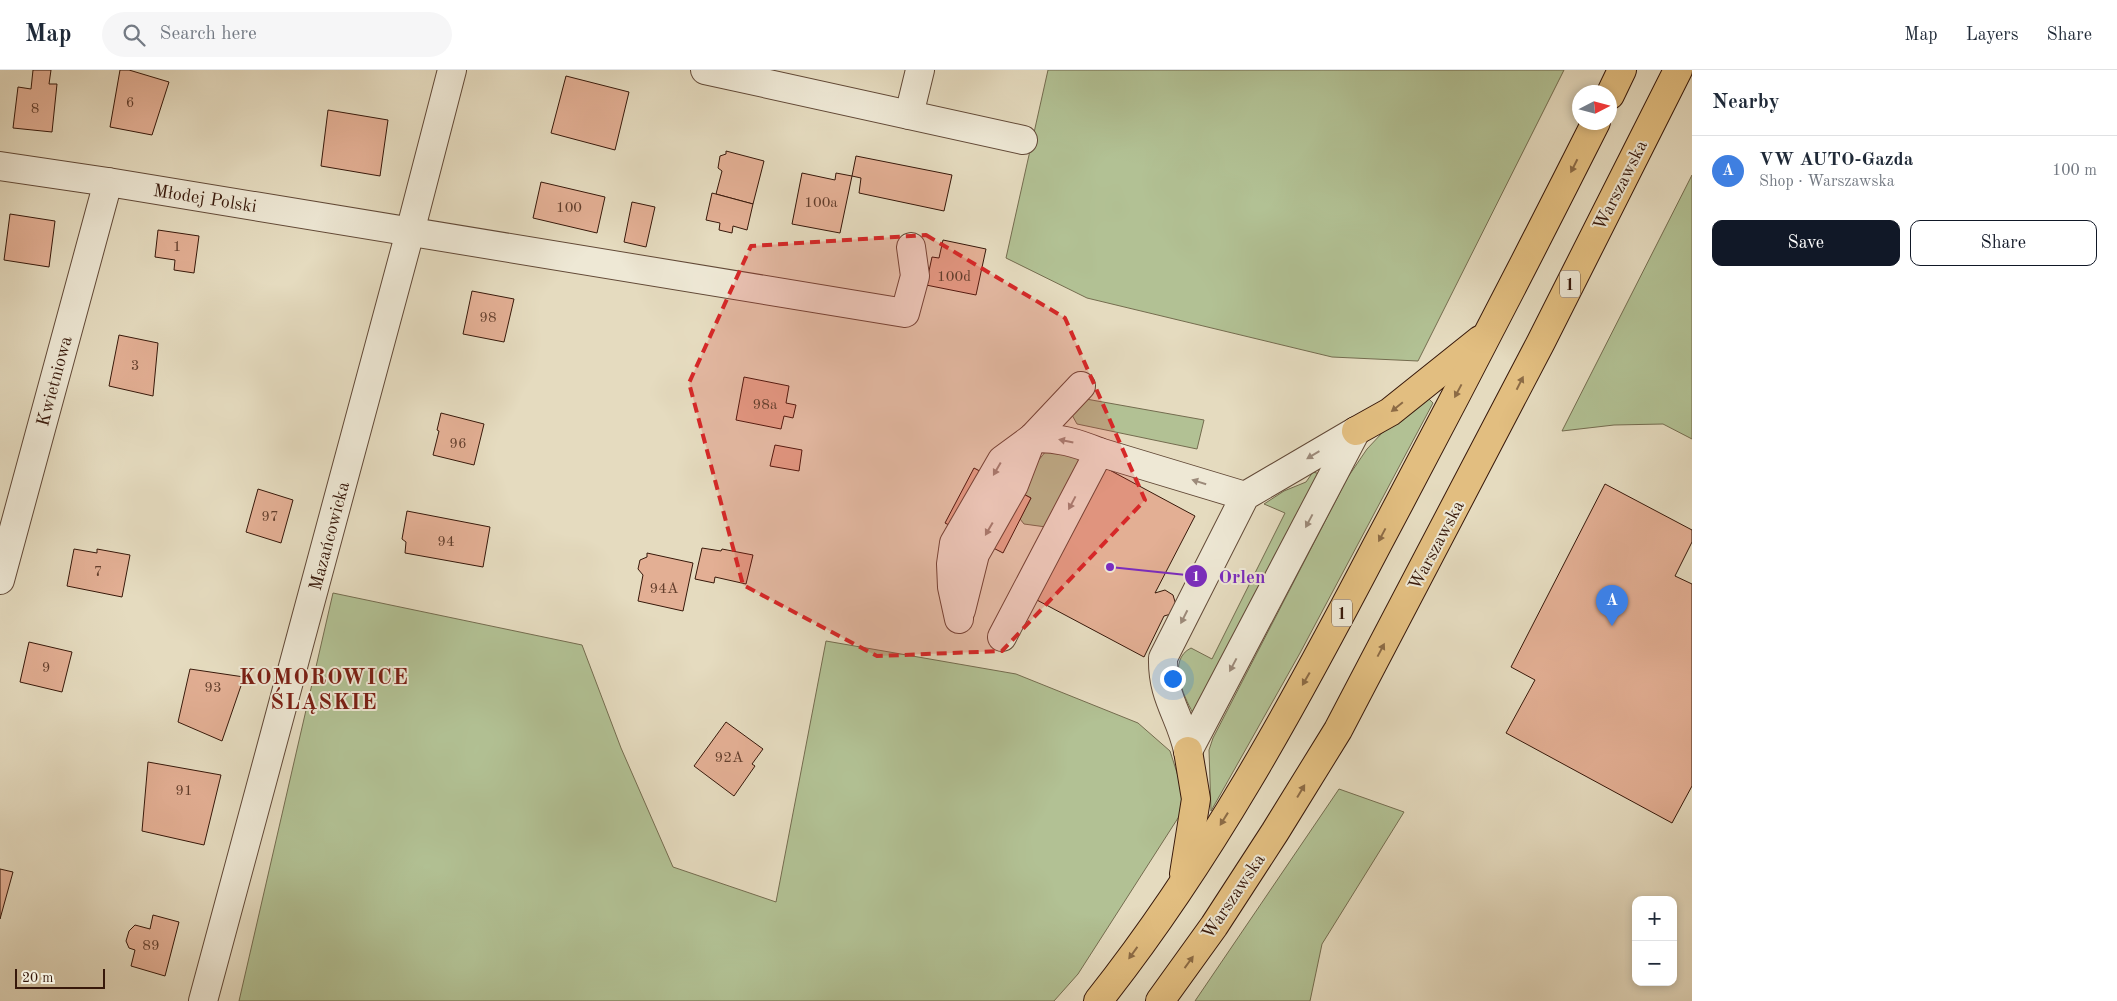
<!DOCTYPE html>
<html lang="en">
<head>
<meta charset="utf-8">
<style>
  :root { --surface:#fff; --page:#f6f6f7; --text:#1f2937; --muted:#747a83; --line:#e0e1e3; --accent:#111827 }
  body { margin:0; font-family:"Old Standard TT",serif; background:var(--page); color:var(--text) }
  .controls { position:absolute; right:15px; bottom:15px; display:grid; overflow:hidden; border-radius:10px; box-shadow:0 2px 8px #0003 }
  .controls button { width:45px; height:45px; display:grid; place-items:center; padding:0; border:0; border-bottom:1px solid var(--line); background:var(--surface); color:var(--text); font:25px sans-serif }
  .compass { position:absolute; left:1572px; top:15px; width:45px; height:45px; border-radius:50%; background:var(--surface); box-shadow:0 2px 8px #0003; rotate:84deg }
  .scale { position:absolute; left:15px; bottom:12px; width:90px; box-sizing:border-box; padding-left:5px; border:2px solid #37180a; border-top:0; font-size:14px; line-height:18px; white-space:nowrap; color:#37180a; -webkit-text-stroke:4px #eee8d5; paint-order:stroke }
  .you { position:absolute; left:1172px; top:608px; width:18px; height:18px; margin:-12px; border:4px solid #fff; border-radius:50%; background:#1a73e8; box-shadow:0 0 0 8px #1a73e833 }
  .badge { display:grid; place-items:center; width:32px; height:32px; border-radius:50%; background:var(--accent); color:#fff; font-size:16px; font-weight:700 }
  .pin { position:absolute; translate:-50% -41px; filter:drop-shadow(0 1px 2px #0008) }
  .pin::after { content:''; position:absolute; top:26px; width:18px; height:15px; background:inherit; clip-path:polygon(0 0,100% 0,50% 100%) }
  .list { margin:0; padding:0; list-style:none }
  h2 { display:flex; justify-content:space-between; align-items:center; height:65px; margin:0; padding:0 20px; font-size:21px }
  h2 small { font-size:16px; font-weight:400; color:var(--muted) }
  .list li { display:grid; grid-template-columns:32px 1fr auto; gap:15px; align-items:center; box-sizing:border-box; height:70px; padding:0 20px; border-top:1px solid var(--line) }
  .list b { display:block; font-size:19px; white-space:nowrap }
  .list p { margin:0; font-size:16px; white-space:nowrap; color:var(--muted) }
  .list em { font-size:16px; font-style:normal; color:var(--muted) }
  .actions { display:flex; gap:10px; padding:15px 20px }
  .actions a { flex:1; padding:11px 0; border:1px solid var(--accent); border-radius:10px; text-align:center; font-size:18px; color:var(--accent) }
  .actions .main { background:var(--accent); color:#fff }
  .icon { flex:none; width:28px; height:28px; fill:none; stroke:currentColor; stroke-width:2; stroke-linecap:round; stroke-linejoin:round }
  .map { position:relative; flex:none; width:1692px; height:931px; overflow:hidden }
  header { display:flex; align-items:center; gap:30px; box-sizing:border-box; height:70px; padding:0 25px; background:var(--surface); border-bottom:1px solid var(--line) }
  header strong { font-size:24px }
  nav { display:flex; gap:28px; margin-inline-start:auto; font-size:18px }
  .search { width:350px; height:45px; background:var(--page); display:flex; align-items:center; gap:12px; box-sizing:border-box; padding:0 18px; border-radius:28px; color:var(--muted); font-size:19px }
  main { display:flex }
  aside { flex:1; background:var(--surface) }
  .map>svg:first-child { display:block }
  .green { fill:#b2c194; stroke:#746c4f }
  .building { fill:#e3af94; stroke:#37180a }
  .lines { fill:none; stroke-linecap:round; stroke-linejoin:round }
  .minor-casing { stroke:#624937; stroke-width:30 }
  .major-casing { stroke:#37180a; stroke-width:30 }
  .minor { stroke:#eee8d5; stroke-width:28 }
  .major { stroke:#e2be80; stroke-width:28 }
  .oneway { fill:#8c6b45 }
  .oneway2 { fill:#9c8a7a }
  .marked { fill:#d62828; fill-opacity:0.2; stroke:#d62828; stroke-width:4; stroke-dasharray:10 6; stroke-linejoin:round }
  .labels { text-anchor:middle; stroke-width:4; stroke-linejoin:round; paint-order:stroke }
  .number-label { font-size:15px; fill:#623e2c }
  .shield { fill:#eee8d5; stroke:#6e5647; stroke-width:1 }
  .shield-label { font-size:16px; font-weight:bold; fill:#37180a }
  .street-label { font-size:18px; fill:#37180a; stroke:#eee8d5 }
  .district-label { font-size:22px; font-weight:bold; letter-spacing:1px; fill:#7a1f14; stroke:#eee8d5 }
  .leader { fill:none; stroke:#7b2cbf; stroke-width:2 }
  .callout-dot { fill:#7b2cbf; stroke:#eee8d5; stroke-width:2 }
  .mark-label { font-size:15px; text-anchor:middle; font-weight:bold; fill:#fff }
  .callout-label { font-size:19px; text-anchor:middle; font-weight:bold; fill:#7b2cbf; stroke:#eee8d5; stroke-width:4; stroke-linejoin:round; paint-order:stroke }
</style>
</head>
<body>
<header>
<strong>Map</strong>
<div class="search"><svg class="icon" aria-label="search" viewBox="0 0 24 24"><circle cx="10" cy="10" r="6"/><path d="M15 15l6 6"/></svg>Search here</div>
<nav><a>Map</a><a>Layers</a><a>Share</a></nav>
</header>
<main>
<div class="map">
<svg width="1692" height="931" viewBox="0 0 1692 931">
  <rect width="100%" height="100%" fill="#e5dbbf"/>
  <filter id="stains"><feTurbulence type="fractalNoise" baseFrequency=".004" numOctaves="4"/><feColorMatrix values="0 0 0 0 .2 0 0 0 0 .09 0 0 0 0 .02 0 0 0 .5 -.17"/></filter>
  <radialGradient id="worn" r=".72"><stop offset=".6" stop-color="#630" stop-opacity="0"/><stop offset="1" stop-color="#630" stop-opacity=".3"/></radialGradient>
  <g class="green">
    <path d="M 1048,0 L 1564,0 L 1418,291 L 1332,287 L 1087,228 L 1006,188 Z"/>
    <path d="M 1692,105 L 1692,369 L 1663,354 L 1614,355 L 1562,361 Z"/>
    <path d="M 1086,329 L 1204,350 L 1197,379 L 1077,354 L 1072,345 Z"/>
    <path d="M 1426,329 L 1429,329 L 1433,333 L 1300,583 L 1211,741 L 1209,680 L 1213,668 L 1348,407 L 1367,379 L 1382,363 Z"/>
    <path d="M 1046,381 L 1087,383 L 1046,457 L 1024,454 L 1020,449 L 1031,428 L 1021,423 L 1038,391 Z"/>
    <path d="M 1313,402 L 1320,404 L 1193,643 C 1183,625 1167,590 1191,578 L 1212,589 L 1285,443 L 1264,434 L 1284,421 L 1306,412 Z"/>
    <path d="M 333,523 L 582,575 L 621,678 L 673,797 L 776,832 L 826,571 L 1016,604 L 1138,653 L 1170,681 L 1187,734 L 1078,904 L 1054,931 L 239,931 Z"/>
    <path d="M 1339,719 L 1404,742 L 1322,874 L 1310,931 L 1195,931 Z"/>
  </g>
  <g class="building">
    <path d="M 33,0 L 51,0 L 49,14 L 57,14 L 52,62 L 13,58 L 18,17 L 31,19 Z"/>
    <path d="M 120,0 L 129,0 L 169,12 L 152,65 L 110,57 Z"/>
    <path d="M 566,6 L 629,22 L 615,80 L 551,63 Z"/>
    <path d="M 328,40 L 388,50 L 380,106 L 321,96 Z"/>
    <path d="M 726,81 L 764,91 L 753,134 L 716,124 L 722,101 L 718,98 L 720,86 L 726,84 Z"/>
    <path d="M 856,86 L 952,105 L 944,141 L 859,123 L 861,108 L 852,106 Z"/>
    <path d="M 802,103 L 835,110 L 836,103 L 852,106 L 840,163 L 792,154 Z"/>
    <path d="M 541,112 L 605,127 L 597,163 L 533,148 Z"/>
    <path d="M 712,123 L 753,134 L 747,160 L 733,156 L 732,163 L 719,160 L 720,153 L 706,150 Z"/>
    <path d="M 632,132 L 655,137 L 646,177 L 624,172 Z"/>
    <path d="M 10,144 L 55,151 L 49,197 L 4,190 Z"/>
    <path d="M 158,160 L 199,166 L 194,203 L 174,200 L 175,190 L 155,187 Z"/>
    <path d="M 943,170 L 986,179 L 976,225 L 926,215 L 932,187 L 939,188 Z"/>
    <path d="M 472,221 L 514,229 L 504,272 L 463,264 Z"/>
    <path d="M 119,265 L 158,273 L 153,326 L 109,316 Z"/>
    <path d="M 744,307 L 789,316 L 786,333 L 796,335 L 793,348 L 784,346 L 781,359 L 736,350 Z"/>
    <path d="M 441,343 L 484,354 L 474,395 L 433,385 L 439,361 L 437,360 Z"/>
    <path d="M 775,375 L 802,380 L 799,401 L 770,396 Z"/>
    <path d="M 1104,397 L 1195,446 L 1155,523 L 1165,520 L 1173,525 L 1176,535 L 1171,544 L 1164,546 L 1144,587 L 1035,529 Z"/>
    <path d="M 974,398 L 1031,428 L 1003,483 L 945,453 Z"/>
    <path d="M 1605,414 L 1692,460 L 1692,472 L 1675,506 L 1692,514 L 1692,716 L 1672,753 L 1506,663 L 1535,610 L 1511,597 Z"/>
    <path d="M 258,419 L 293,430 L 281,473 L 246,462 Z"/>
    <path d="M 407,441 L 490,457 L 483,497 L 405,483 L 406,472 L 402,469 Z"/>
    <path d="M 702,478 L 721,481 L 722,479 L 753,485 L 746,514 L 715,507 L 714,513 L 695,509 Z"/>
    <path d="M 74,479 L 97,483 L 97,479 L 130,485 L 122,527 L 67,516 Z"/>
    <path d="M 647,483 L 693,493 L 683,541 L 638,531 L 643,505 L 638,499 L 640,490 L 647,487 Z"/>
    <path d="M 29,572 L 72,582 L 62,622 L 20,612 Z"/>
    <path d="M 190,599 L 244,607 L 222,671 L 178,652 Z"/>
    <path d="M 726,652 L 763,679 L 752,694 L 755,696 L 734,726 L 694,696 Z"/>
    <path d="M 148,692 L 221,705 L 204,775 L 142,761 Z"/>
    <path d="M 0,799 L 13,802 L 0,849 Z"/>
    <path d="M 153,845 L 179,852 L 165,906 L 131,896 L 135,880 L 129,878 L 126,871 L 129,861 L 135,855 L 150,859 Z"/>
  </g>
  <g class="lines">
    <g class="minor-casing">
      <g id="minor">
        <path d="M 705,0 L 1023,70"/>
        <path d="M 909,45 L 920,0"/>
        <path d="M 0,96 L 108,112 L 905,243 L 915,206 L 911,177"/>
        <path d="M 0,510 L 108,112"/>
        <path d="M 961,540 L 975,484 L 1014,415 L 1032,368 C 1057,367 1077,373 1099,382"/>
        <path d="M 959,549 L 952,517 L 951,494 L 954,473 L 1002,390 L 1032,368 L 1081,316"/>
        <path d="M 1002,567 L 1099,382 L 1245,426"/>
        <path d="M 1188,681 C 1181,646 1162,628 1163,588 L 1245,426 L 1356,361"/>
        <path d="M 1188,681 L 1356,361"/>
        <path d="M 203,931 L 410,162 L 452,0"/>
      </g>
    </g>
    <g class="major-casing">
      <g id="major">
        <path d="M 1610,25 L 1622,0"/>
        <path d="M 1356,361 L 1390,342 L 1480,270"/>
        <path d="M 1184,804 L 1196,729 L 1188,681"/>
        <path d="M 1098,931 C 1209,791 1294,634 1376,477 C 1451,336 1524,195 1596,52"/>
        <path d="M 1160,931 L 1214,856 L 1275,762 L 1338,660 L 1541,272 L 1678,0"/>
      </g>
    </g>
    <use href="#minor" class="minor"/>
    <use href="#major" class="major"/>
  </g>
  <defs><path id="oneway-solid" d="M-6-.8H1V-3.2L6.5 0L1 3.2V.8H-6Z" transform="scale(1.25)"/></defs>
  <g class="oneway">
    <use href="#oneway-solid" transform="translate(1574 96) rotate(117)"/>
    <use href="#oneway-solid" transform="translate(1520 313) rotate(-63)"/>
    <use href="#oneway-solid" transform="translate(1458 321) rotate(118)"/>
    <use href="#oneway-solid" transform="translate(1397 337) rotate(141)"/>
    <use href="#oneway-solid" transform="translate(1382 465) rotate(118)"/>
    <use href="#oneway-solid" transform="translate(1381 580) rotate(-62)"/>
    <use href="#oneway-solid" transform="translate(1306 609) rotate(120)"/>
    <use href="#oneway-solid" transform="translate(1301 721) rotate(-59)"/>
    <use href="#oneway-solid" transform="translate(1224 749) rotate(122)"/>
    <use href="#oneway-solid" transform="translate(1133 883) rotate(126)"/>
    <use href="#oneway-solid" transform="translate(1189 892) rotate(-54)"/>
  </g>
  <g class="oneway2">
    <use href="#oneway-solid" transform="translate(1066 371) rotate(-168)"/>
    <use href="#oneway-solid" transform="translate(1313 385) rotate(149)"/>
    <use href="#oneway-solid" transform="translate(997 399) rotate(120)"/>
    <use href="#oneway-solid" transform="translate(1199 412) rotate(-163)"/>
    <use href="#oneway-solid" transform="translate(1072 433) rotate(118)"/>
    <use href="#oneway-solid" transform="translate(1309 451) rotate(118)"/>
    <use href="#oneway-solid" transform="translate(989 459) rotate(120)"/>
    <use href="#oneway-solid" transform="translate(1184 547) rotate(117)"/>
    <use href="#oneway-solid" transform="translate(1233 595) rotate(118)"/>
  </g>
  <path class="marked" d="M 926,165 L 1065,248 L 1145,430 L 1002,581 L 877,586 L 743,515 L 689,313 L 751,176 Z"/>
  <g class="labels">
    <g class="number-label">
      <text x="130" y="37">6</text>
      <text x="35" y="43">8</text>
      <text x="821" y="137">100a</text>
      <text x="569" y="142">100</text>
      <text x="177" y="181">1</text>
      <text x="954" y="211">100d</text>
      <text x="488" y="252">98</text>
      <text x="135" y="300">3</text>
      <text x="765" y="339">98a</text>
      <text x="458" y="378">96</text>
      <text x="270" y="451">97</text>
      <text x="446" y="476">94</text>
      <text x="98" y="506">7</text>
      <text x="664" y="523">94A</text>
      <text x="46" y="602">9</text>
      <text x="213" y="622">93</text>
      <text x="729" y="692">92A</text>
      <text x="184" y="725">91</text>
      <text x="151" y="880">89</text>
    </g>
    <g class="shield">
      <rect x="1560" y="200.5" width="20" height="27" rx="4"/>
      <rect x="1332" y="529.5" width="20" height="27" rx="4"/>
    </g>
    <g class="shield-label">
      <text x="1570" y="220">1</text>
      <text x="1342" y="549">1</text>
    </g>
    <g class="street-label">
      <text transform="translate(1620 115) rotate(-63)" y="6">Warszawska</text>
      <text transform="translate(205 128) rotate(9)" y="6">Młodej Polski</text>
      <text transform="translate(54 311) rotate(-75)" y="6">Kwietniowa</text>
      <text transform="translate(329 466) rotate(-75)" y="6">Mazańcowicka</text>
      <text transform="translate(1436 475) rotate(-62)" y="6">Warszawska</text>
      <text transform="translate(1233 826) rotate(-56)" y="6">Warszawska</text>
    </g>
    <g class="district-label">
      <text x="324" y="614">KOMOROWICE<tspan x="324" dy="25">ŚLĄSKIE</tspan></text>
    </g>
  </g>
  <path class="leader" d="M1110 497L1196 506"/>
  <g class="callout-dot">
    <circle cx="1110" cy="497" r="5"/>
    <circle cx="1196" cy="506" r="12"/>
  </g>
  <g class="mark-label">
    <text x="1196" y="511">1</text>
  </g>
  <g class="callout-label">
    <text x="1242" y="513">Orlen</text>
  </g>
  <rect width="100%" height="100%" filter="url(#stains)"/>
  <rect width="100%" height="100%" fill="url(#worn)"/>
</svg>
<div class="controls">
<button>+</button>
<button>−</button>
</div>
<svg class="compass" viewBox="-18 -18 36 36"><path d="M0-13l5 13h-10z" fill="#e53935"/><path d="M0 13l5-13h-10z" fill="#747a83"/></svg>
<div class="scale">20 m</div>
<div class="you"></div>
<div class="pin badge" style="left:1612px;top:556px;background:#3f7fe0">A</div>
</div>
<aside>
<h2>Nearby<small></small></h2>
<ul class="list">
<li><span class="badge" style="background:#3f7fe0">A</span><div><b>VW AUTO-Gazda</b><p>Shop · Warszawska</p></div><em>100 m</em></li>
</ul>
<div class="actions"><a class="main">Save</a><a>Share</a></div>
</aside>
</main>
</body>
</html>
